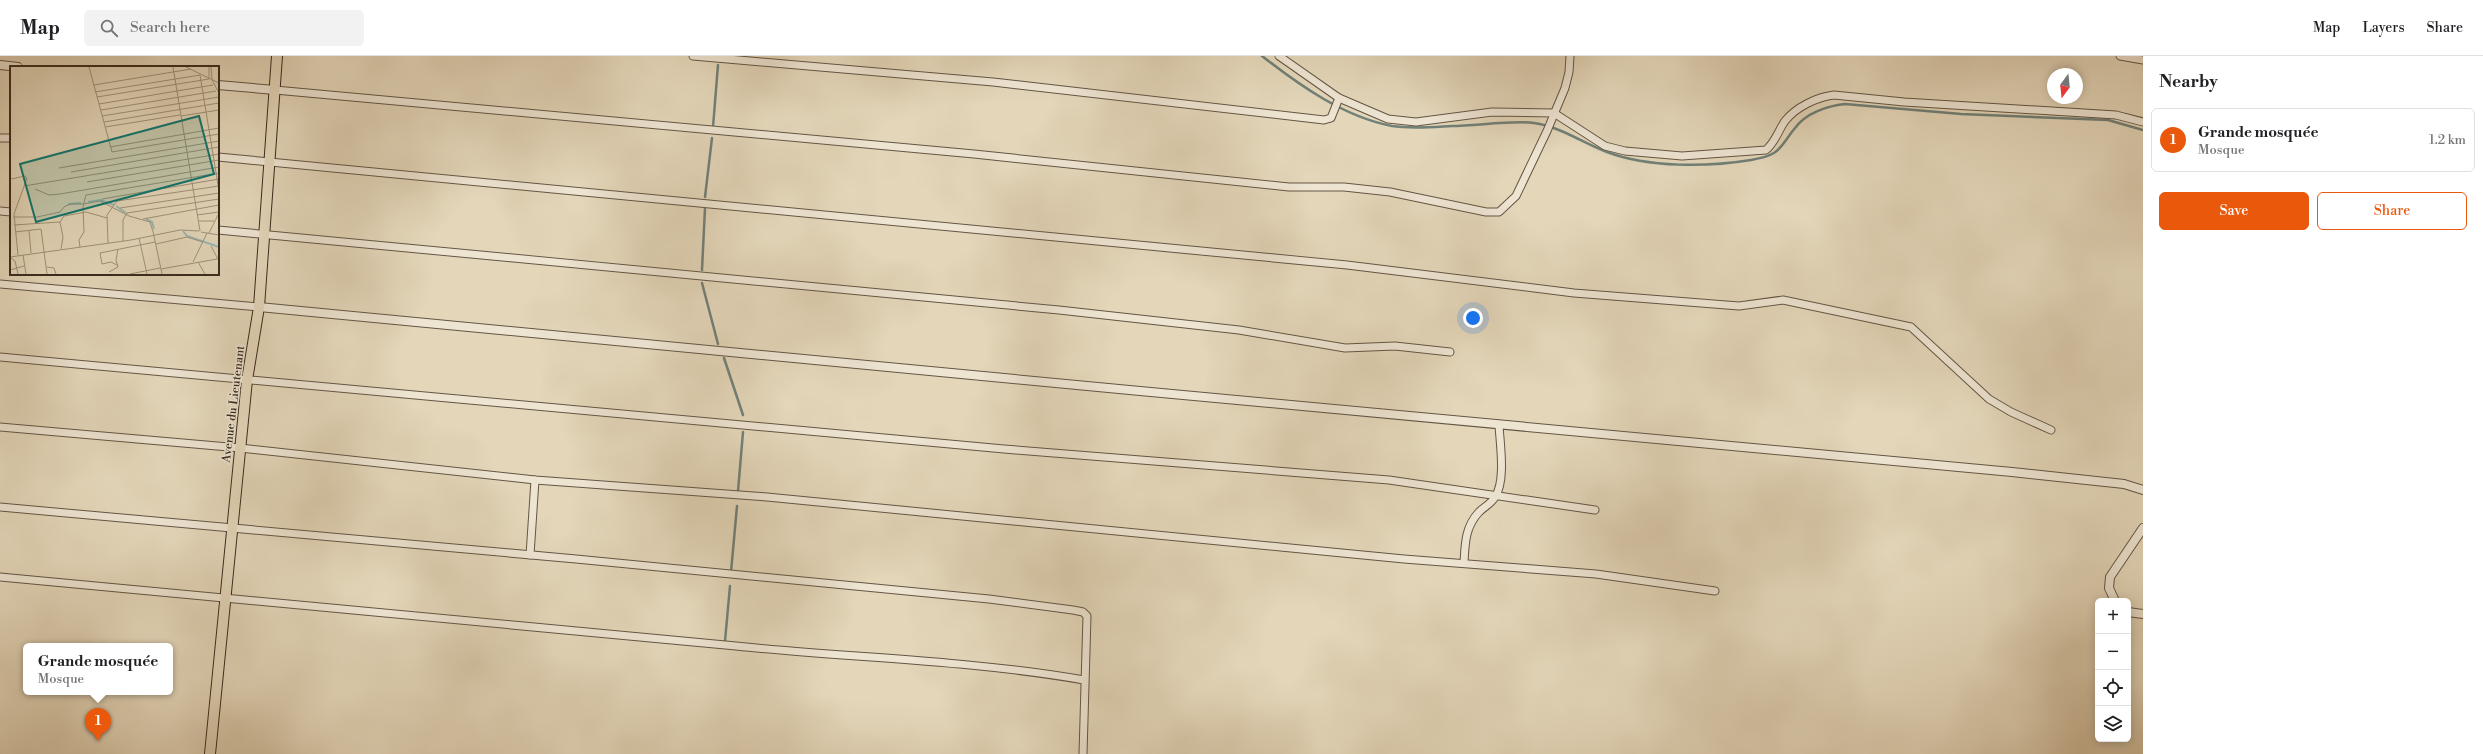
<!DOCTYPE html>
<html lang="en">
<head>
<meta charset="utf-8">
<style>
  :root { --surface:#fff; --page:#f2f2f2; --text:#202124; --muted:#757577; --line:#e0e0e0; --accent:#ea580c }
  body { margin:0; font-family:"Libre Bodoni",serif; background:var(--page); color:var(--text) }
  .controls { position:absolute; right:12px; bottom:12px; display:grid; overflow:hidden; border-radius:6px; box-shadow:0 2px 10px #0003 }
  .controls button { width:36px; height:36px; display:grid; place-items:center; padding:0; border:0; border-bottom:1px solid var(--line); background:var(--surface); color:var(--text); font:20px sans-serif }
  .compass { position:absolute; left:2047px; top:12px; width:36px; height:36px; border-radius:50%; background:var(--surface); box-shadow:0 2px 10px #0003; rotate:195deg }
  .you { position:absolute; left:1473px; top:262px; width:14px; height:14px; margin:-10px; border:3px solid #fff; border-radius:50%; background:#1a73e8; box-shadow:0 0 0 6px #1a73e833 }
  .badge { display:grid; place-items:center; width:26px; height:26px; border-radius:50%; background:var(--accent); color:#fff; font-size:13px; font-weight:700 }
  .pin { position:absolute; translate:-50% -33px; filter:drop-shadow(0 1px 2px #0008) }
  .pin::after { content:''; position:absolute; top:21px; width:14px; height:12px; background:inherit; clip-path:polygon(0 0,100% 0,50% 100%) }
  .popup { position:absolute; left:23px; top:587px; width:150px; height:52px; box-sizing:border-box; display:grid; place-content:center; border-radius:6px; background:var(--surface); filter:drop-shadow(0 1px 3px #0005); font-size:13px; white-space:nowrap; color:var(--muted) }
  .popup b { font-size:15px; color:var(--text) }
  .popup::after { content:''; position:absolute; left:50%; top:100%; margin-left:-8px; border:8px solid transparent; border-top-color:var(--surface) }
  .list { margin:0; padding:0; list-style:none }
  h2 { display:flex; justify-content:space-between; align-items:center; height:52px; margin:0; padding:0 16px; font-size:17px }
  h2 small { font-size:13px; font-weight:400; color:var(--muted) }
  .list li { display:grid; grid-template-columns:26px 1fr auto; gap:12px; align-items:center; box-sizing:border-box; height:64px; margin:0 8px 8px; padding:0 8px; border:1px solid var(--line); border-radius:6px }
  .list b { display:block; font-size:15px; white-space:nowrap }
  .list p { margin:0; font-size:13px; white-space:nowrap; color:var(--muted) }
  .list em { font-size:13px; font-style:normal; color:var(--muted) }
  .actions { display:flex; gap:8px; padding:12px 16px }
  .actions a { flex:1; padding:9px 0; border:1px solid var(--accent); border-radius:6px; text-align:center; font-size:14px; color:var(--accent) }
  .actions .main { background:var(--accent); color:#fff }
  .icon { flex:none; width:22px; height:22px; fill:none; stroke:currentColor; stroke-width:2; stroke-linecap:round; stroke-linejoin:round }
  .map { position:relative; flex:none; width:2143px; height:698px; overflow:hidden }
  header { display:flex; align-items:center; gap:24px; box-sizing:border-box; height:56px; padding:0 20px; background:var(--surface); border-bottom:1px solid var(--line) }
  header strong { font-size:19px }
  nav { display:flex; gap:22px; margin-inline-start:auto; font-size:14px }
  .search { width:280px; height:36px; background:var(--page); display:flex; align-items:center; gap:10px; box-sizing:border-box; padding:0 14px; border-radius:6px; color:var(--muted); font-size:15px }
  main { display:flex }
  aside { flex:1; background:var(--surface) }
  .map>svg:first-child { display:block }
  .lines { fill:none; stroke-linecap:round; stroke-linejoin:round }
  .stream { stroke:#718078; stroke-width:2.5 }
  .minor-casing { stroke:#645644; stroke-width:9 }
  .tertiary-casing { stroke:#645644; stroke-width:10 }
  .primary-casing { stroke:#392b1d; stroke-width:12 }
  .minor { stroke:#ede4d2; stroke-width:7 }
  .tertiary { stroke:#ede4d2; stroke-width:8 }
  .primary { stroke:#e3d6b9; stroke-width:10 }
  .labels { text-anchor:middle; stroke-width:3; stroke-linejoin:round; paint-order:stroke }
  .street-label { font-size:12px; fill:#392b1d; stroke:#ede4d2 }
  .inset-river { fill:none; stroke:#96b9b4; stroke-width:2 }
  .inset-road { fill:none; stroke:#9f927b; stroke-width:1 }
  .view { fill:#0f766e; fill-opacity:0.15; stroke:#0f766e; stroke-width:2 }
  .inset-edge { fill:none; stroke:#392b1d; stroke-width:2 }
</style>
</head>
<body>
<header>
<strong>Map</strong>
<div class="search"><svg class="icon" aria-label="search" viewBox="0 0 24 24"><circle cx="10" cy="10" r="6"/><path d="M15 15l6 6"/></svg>Search here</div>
<nav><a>Map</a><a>Layers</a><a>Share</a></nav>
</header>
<main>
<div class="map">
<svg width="2143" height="698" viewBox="0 0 2143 698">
  <rect width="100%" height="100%" fill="#e3d6b9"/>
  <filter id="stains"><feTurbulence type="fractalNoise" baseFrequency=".005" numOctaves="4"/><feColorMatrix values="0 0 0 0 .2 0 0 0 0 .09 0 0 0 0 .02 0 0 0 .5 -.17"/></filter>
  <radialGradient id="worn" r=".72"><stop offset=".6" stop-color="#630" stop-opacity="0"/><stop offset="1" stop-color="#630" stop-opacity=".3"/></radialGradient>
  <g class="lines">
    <g class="stream">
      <path d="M 1262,0 C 1299,29 1344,61 1392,70 C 1411,73 1433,71 1452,70 C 1475,70 1513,64 1534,67 C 1561,71 1583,87 1607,96 C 1649,112 1708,111 1751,104 C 1781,99 1778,93 1795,72 C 1806,57 1827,50 1845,48 L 1961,58 L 2108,64 L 2143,74"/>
      <path d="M 713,71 L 718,9"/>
      <path d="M 705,141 L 712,82"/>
      <path d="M 702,214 L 705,152"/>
      <path d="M 702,227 L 718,288"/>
      <path d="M 724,302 L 743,359"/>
      <path d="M 738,435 L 743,376"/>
      <path d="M 731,516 L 737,450"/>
      <path d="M 725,585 L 730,530"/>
    </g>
    <g class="minor-casing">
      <g id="minor">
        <path d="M 693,0 L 993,26 L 1324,64 L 1331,62 L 1339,42"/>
        <path d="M 1279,0 L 1339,42 L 1388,63 L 1416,66 L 1492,56 L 1554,57 L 1605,90 L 1625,95 L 1682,100 L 1766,94 C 1776,85 1778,75 1785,65 C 1796,51 1817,41 1834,39 L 1904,46 L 2116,59 L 2143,66"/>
        <path d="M 2120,0 L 2143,4"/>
        <path d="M 275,34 L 974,98 L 1289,131 L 1344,131 L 1390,136 L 1486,156 L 1499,156 L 1516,140 L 1547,75 L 1565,32 L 1569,16 L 1570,0"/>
        <path d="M 0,82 L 11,82"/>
        <path d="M 218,101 L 1347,209 L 1574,237 L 1739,250 L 1783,244 L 1911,271 L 1989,343 L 2011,356 L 2051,374"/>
        <path d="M 0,155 L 11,156"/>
        <path d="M 218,174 L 1059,254 L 1239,274 L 1345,292 L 1395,290 L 1450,296"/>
        <path d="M 0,228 L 259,251"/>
        <path d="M 0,301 L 1004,393 L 1389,424 L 1595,454"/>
        <path d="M 0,371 L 240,392 L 535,424 L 767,441 L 1404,503 L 1596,518 L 1715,535"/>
        <path d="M 0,451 L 576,503 L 989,543 L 1073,554 L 1083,556 L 1087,560 L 1083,698"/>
        <path d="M 530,499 L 535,424"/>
        <path d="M 1464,507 C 1465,488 1465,471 1479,456 C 1484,451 1492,447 1495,441 C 1506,425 1500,388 1499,369"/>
        <path d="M 0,521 C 245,542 490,566 736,590 C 852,602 969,604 1084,624"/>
      </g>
    </g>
    <g class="tertiary-casing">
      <g id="tertiary">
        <path d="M 0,9 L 18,11"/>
        <path d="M 218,29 L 275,34"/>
        <path d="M 259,251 L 1140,335 L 2012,416 L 2124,428 L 2143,434"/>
        <path d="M 2115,545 L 2109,532 L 2110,521 L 2143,472"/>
        <path d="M 2128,556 L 2143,558"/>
      </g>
    </g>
    <g class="primary-casing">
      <path id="primary" d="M 210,698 L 247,324 L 259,251 L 277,0"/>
    </g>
    <use href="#minor" class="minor"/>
    <use href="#tertiary" class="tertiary"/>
    <use href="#primary" class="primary"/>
  </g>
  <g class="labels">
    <g class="street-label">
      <text transform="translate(233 348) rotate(-83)" y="4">Avenue du Lieutenant</text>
    </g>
  </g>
  <g transform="translate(10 10)">
    <rect width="209" height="209" fill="#e3d6b9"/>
    <path class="inset-river" d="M 78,136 L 90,134 L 104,139M 58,138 L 71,137M 106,140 L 116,147M 136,153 L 142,156 L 144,163M 173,165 L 177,170 L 209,181"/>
    <path class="inset-road" d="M 79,1 L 102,86 L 209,68M 163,1 L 190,165M 176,1 L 209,17M 201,1 L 202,14 L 209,27M 190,9 L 209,125M 84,19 L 181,3M 85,26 L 190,9M 87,31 L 199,13 L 199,1M 89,38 L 203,19M 91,44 L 206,25M 92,50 L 209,31M 171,50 L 209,44M 94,56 L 209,37M 95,61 L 170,49M 100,81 L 209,62M 49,102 L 209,75M 61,106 L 209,81M 0,111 L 2,113 L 14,110 L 17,112 L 4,148 L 8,189M 77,116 L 209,94M 14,120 L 209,88M 25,123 L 39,129 L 50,128 L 209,101M 92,135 L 92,133 L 209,113M 110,142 L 209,127M 187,149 L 209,146M 3,151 L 27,151 L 50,146 L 55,140 L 62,138 L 73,138 L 90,135 L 119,150 L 140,156 L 144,169M 133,153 L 209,139M 188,155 L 204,155M 4,159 L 50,156M 19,164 L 21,187M 5,166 L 31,163 L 37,208M 191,166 L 209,169M 199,167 L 209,147M 144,170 L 152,208M 129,172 L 137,208M 113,175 L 113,154 L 117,147 L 209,133M 98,177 L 97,149 L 107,135 L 209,120M 146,178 L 177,171 L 193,176M 201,180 L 209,195M 70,181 L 69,174 L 74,166 L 73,141 L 76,129 L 209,107M 51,183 L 53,171 L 50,156 L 54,150 L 76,146 L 97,152M 13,189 L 16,208M 0,191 L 121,174 L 170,164 L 189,165M 1,192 L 5,195 L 8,208M 183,196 L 197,167M 188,196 L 195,208M 107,199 L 101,196 L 92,198 L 90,187 L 145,176M 37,201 L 44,202 L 46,208M 151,203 L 207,193M 0,204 L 14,200M 99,206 L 108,201 L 106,194 L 108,183M 120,208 L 150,202"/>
    <path class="view" d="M 189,50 L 204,108 L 26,156 L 10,98 Z"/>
    <rect width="209" height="209" class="inset-edge"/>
  </g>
  <rect width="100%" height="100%" filter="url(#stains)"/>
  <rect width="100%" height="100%" fill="url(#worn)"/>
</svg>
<div class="controls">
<button>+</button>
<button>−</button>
<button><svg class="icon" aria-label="locate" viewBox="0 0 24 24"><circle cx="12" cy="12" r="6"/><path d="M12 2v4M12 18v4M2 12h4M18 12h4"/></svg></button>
<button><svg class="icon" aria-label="layers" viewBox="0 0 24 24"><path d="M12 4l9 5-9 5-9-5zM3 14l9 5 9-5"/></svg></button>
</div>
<svg class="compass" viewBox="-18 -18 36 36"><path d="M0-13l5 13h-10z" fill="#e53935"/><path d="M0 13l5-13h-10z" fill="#757577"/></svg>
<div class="you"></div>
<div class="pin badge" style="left:98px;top:685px">1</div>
<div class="popup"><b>Grande mosquée</b>Mosque</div>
</div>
<aside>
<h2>Nearby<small></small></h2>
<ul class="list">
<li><span class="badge">1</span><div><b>Grande mosquée</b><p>Mosque</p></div><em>1.2 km</em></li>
</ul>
<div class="actions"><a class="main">Save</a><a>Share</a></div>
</aside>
</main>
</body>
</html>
